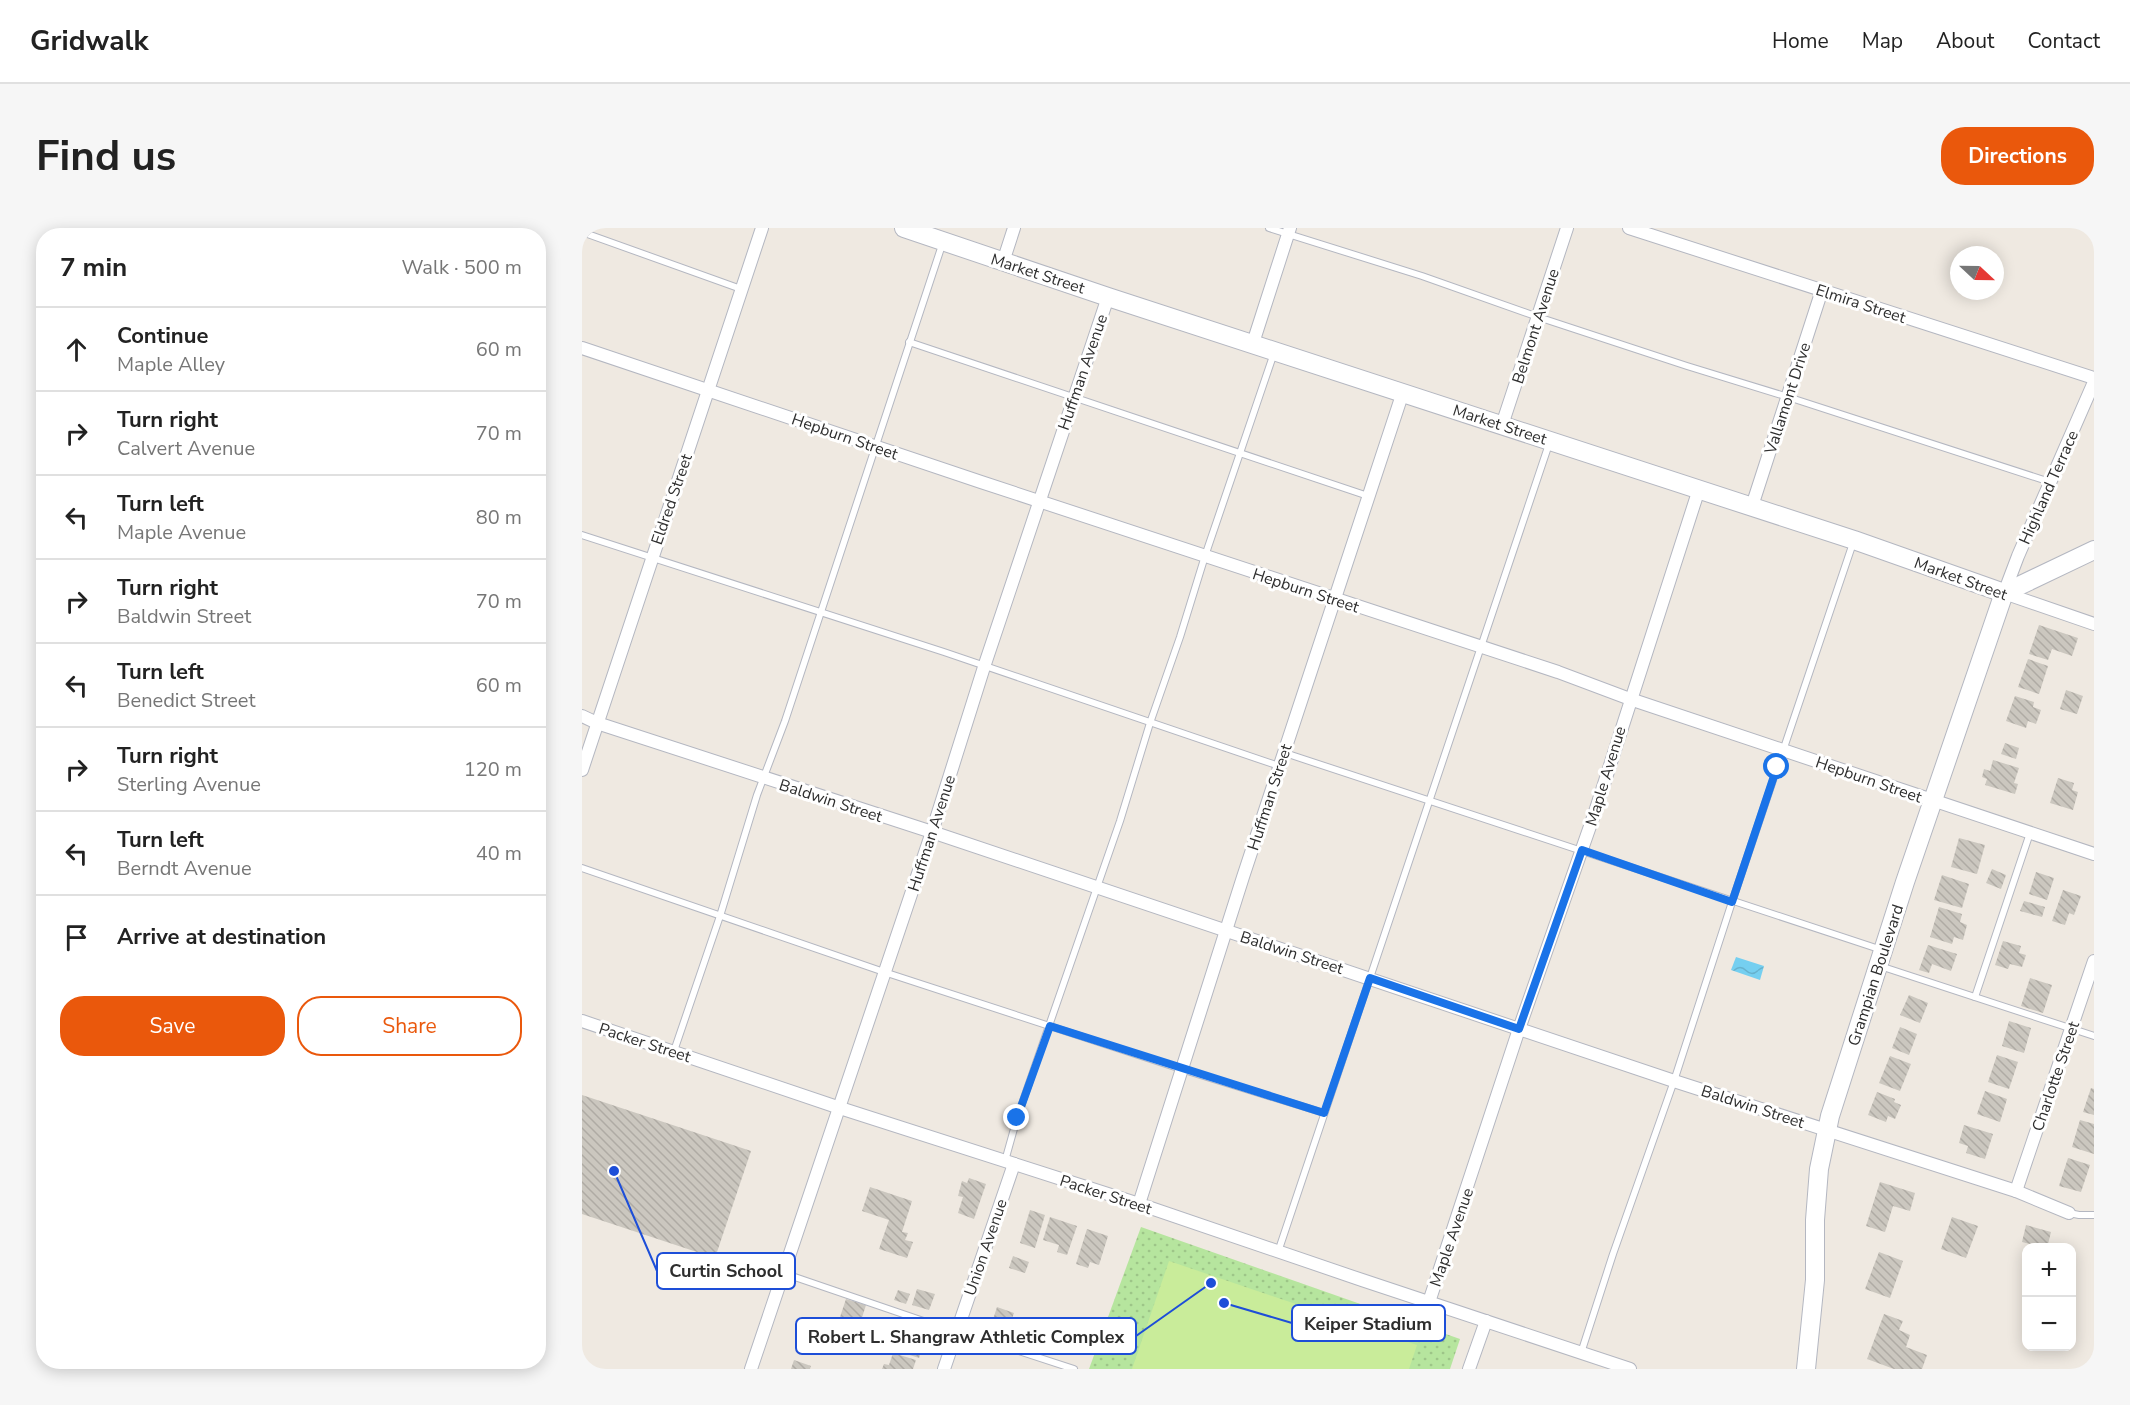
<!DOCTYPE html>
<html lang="en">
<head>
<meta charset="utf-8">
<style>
  :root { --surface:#fff; --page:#f6f6f6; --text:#222; --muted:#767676; --line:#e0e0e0; --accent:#ea580c }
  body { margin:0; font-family:"Nunito Sans",sans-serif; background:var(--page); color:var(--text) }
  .controls { position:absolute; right:18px; bottom:18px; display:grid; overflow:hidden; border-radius:12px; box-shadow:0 3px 15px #0003 }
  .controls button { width:54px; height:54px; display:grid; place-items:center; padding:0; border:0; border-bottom:2px solid var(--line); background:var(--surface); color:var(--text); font:30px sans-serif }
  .compass { position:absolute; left:1368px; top:18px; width:54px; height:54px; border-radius:50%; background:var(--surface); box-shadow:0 3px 15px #0003; rotate:112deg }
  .stop { position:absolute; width:18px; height:18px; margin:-14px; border:4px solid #1a73e8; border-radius:50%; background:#fff }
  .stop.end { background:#1a73e8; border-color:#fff; box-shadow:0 2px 6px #0008 }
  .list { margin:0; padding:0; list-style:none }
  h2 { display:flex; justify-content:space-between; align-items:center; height:78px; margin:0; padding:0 24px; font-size:26px }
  h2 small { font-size:20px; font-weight:400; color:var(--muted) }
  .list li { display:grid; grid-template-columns:39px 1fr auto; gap:18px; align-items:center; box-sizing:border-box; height:84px; padding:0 24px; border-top:2px solid var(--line) }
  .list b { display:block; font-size:22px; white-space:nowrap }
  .list p { margin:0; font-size:20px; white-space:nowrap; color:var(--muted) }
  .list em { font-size:20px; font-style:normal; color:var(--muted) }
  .actions { display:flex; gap:12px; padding:18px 24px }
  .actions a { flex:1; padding:14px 0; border:2px solid var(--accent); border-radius:24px; text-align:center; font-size:21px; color:var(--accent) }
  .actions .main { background:var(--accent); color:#fff }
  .icon { flex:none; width:33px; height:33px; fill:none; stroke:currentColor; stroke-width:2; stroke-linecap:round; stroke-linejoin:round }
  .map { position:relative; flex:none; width:1512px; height:1141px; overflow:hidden; border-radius:24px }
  header { display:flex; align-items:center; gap:36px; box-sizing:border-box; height:84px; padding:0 30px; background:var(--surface); border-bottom:2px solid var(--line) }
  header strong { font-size:28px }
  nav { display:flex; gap:33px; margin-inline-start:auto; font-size:21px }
  .intro { display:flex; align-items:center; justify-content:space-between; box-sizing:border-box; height:144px; padding:0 36px }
  h1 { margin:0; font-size:42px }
  .button { padding:15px 27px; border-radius:24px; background:var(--accent); color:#fff; font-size:21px; font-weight:700 }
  main { display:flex; gap:36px; padding:0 36px }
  aside { flex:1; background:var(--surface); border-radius:24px; box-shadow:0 3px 15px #0003 }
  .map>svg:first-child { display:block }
  .park { fill:url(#park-dots) }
  .pitch { fill:#c9ec9a }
  .water { fill:url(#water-waves) }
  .building { fill:url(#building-back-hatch) }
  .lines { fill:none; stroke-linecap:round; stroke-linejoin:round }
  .lane-casing { stroke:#b4b7c1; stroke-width:8 }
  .street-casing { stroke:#b4b7c1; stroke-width:14 }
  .secondary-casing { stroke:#b4b7c1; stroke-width:20 }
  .lane { stroke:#fff; stroke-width:6 }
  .street { stroke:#fff; stroke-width:12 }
  .secondary { stroke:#fff; stroke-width:18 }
  .route { stroke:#1a73e8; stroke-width:8 }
  .labels { text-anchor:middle; stroke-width:6; stroke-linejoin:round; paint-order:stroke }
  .street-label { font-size:16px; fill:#2e2e2e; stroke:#fff }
  .leader { fill:none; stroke:#1d4ed8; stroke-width:2 }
  .callout-dot { fill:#1d4ed8; stroke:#fff; stroke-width:2 }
  .callout { fill:#fff; stroke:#1d4ed8; stroke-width:2 }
  .callout-label { font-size:18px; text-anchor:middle; font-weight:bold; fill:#2e2e2e }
</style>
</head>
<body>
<header>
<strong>Gridwalk</strong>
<nav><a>Home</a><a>Map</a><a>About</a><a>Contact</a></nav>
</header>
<div class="intro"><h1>Find us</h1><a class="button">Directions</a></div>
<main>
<aside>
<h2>7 min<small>Walk · 500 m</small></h2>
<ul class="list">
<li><svg class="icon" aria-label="ahead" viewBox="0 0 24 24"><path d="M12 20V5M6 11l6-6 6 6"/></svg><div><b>Continue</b><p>Maple Alley</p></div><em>60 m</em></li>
<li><svg class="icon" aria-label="right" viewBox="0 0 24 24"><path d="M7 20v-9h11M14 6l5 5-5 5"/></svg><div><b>Turn right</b><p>Calvert Avenue</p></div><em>70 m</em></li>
<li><svg class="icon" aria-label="left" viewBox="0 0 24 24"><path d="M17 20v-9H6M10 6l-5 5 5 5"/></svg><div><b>Turn left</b><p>Maple Avenue</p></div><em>80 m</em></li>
<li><svg class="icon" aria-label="right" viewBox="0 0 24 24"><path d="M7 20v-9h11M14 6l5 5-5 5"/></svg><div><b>Turn right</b><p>Baldwin Street</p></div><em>70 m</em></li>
<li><svg class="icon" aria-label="left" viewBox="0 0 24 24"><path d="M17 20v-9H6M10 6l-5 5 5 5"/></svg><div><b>Turn left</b><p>Benedict Street</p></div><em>60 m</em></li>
<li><svg class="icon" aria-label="right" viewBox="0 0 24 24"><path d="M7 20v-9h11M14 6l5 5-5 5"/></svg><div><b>Turn right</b><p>Sterling Avenue</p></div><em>120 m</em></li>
<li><svg class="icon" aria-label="left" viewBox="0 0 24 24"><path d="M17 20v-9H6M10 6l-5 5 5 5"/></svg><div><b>Turn left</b><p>Berndt Avenue</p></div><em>40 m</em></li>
<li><svg class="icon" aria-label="arrive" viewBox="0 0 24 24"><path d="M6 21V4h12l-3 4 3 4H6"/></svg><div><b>Arrive at destination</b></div></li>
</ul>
<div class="actions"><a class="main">Save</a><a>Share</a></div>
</aside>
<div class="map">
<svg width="1512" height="1141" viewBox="0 0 1512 1141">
  <defs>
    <pattern id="park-dots" width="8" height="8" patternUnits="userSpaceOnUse" patternTransform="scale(1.5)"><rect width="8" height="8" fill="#b6e59e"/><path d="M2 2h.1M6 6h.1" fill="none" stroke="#9dc588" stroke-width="1.8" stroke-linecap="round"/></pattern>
    <pattern id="water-waves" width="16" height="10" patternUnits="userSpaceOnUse" patternTransform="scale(1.5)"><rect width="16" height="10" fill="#75cff0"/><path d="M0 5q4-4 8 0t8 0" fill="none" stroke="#66b2ce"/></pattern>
    <pattern id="building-back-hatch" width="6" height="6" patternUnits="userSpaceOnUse" patternTransform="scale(1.5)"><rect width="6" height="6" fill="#cbc7bf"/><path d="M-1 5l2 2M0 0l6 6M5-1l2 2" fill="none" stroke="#afaba4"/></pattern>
  </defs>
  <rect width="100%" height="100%" fill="#efe9e1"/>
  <path class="park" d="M 559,999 L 878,1111 L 868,1141 L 507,1141 Z"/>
  <path class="pitch" d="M 587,1033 L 835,1117 L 827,1141 L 550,1141 Z"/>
  <path class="water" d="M 1154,729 L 1182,738 L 1178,752 L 1149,742 Z"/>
  <g class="building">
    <path d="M 1457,397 L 1496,410 L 1490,428 L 1470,421 L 1466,432 L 1447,426 Z"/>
    <path d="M 1446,431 L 1466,438 L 1457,466 L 1436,459 Z"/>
    <path d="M 1484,462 L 1501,468 L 1495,486 L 1478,481 Z"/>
    <path d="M 1433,468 L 1452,474 L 1451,479 L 1459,482 L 1454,496 L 1446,493 L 1444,500 L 1424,493 Z"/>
    <path d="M 1423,515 L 1437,520 L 1434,531 L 1419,526 Z"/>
    <path d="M 1411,532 L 1437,540 L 1432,555 L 1436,556 L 1433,566 L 1403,557 L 1405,551 L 1400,549 L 1402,541 L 1408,543 Z"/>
    <path d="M 1476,550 L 1492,555 L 1490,562 L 1496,564 L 1491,582 L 1468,575 Z"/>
    <path d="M 1377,610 L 1403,617 L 1395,646 L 1369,639 Z"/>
    <path d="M 1410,641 L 1424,647 L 1419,661 L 1404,655 Z"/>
    <path d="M 1454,644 L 1472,650 L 1465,672 L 1447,666 Z"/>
    <path d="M 1360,647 L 1387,656 L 1380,680 L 1352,672 Z"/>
    <path d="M 1481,662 L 1499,668 L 1492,687 L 1487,685 L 1483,697 L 1470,693 Z"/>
    <path d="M 1442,673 L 1463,679 L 1460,689 L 1438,683 Z"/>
    <path d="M 1357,679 L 1380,686 L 1378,694 L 1385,697 L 1381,712 L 1372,709 L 1370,716 L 1348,709 Z"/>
    <path d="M 1421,713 L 1439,718 L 1437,725 L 1444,727 L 1440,739 L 1428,736 L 1426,741 L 1413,737 Z"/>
    <path d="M 1346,717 L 1375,726 L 1369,743 L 1350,736 L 1347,745 L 1337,742 Z"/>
    <path d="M 1448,750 L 1470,757 L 1461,785 L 1439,778 Z"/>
    <path d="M 1327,767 L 1346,775 L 1338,795 L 1318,787 Z"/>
    <path d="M 1427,793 L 1449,800 L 1442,825 L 1420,818 Z"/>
    <path d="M 1318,799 L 1335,806 L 1327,827 L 1310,820 Z"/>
    <path d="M 1415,827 L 1436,834 L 1427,861 L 1406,854 Z"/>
    <path d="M 1308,828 L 1329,836 L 1318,863 L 1297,855 Z"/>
    <path d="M 1509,860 L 1512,861 L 1512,887 L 1501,884 Z"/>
    <path d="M 1403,863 L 1425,871 L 1418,894 L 1395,886 Z"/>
    <path d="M 1295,864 L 1313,871 L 1312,874 L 1319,877 L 1313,891 L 1306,888 L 1304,894 L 1286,887 Z"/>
    <path d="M 0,867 L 169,923 L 133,1030 L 0,986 Z"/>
    <path d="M 1498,892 L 1512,896 L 1512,926 L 1490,919 Z"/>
    <path d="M 1382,897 L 1411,906 L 1403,931 L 1384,925 L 1386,918 L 1377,915 Z"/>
    <path d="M 1486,930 L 1508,937 L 1499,964 L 1477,958 Z"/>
    <path d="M 387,950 L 404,956 L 392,991 L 376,985 L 381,969 L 376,968 L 380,953 L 385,955 Z"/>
    <path d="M 1298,954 L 1333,965 L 1328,983 L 1311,978 L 1303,1004 L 1284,998 Z"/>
    <path d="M 288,959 L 330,973 L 320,1004 L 326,1005 L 323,1012 L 331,1014 L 325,1030 L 297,1021 L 307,992 L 280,983 Z"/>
    <path d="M 448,982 L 463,987 L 453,1020 L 438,1015 Z"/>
    <path d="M 468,989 L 495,998 L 485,1027 L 475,1024 L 477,1017 L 461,1012 Z"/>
    <path d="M 1370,989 L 1396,998 L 1384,1030 L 1359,1021 Z"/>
    <path d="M 1444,997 L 1469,1004 L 1465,1020 L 1440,1014 Z"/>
    <path d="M 505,1001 L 526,1008 L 517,1037 L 508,1034 L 506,1040 L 494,1036 Z"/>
    <path d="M 1297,1024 L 1321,1033 L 1308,1070 L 1283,1061 Z"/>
    <path d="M 431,1028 L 447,1034 L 443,1045 L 427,1040 Z"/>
    <path d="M 335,1061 L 353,1066 L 347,1082 L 330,1077 Z"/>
    <path d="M 316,1062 L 328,1066 L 324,1076 L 312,1072 Z"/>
    <path d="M 264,1071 L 284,1077 L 277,1099 L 257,1092 Z"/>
    <path d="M 415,1079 L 432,1085 L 425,1105 L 421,1104 L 420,1109 L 407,1104 Z"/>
    <path d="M 1302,1086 L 1321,1093 L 1317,1102 L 1328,1107 L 1324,1119 L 1345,1127 L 1340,1141 L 1312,1141 L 1285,1131 Z"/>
    <path d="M 444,1089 L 464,1096 L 458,1116 L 437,1109 Z"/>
    <path d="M 322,1093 L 342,1100 L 338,1112 L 342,1114 L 337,1130 L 312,1122 Z"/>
    <path d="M 311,1125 L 334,1132 L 331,1141 L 300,1141 L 302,1136 L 307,1137 Z"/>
    <path d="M 212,1132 L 229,1138 L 228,1141 L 209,1141 Z"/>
  </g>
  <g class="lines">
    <g class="lane-casing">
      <g id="lane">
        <path d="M 687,0 L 840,48 L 956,89 L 1105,138 L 1206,169 L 1468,254"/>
        <path d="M 0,4 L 159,61"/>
        <path d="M 327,114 L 786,268"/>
        <path d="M 0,307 L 362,424 L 697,538"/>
        <path d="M 703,525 L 1300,722"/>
        <path d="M 0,640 L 302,744 L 599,841 L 742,885"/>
        <path d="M 1298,738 L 1512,808"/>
        <path d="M 1393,769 L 1448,605"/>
        <path d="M 92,823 L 138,688 L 175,567 L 203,493 L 361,14"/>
        <path d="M 423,933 L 435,890 L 538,593 L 568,495 L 598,409 L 623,328 L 692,125"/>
        <path d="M 1487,985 L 1497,987 L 1512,987"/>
        <path d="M 696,1024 L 967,216"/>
        <path d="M 201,1045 L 362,1100 L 375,1103 L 492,1141"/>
        <path d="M 999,1125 L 1031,1026 L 1092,853 L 1150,674 L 1271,315"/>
      </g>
    </g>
    <g class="street-casing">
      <g id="street">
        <path d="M 1047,0 L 1512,150"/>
        <path d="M 421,34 L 432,0"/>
        <path d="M 671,115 L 708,0"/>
        <path d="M 0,120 L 399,254 L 976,444 L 1048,471 L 1512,626"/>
        <path d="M 1512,154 L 1436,328 L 1422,365 L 1512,396"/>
        <path d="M 920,197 L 985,0"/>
        <path d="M 1170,278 L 1240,62"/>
        <path d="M 0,488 L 15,495 L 350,604 L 1092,853 L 1434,963 L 1487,985"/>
        <path d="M 0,542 L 180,0"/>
        <path d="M 0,793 L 258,880 L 557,976 L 780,1052 L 1048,1141"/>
        <path d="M 1434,963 L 1512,733"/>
        <path d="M 557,976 L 661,649 L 821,164"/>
        <path d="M 847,1074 L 937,801 L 1013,584 L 1117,261"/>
        <path d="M 169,1141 L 350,604 L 402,439 L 526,69"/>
        <path d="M 362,1141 L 432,936"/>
        <path d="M 887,1141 L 904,1093"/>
      </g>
    </g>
    <g class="secondary-casing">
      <g id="secondary">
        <path d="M 322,0 L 526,69 L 1272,312 L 1422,365"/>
        <path d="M 1422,365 L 1512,322"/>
        <path d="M 1224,1141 L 1233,1052 L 1233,992 L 1237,941 L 1248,888 L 1323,654 L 1422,365"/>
      </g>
    </g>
    <use href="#lane" class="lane"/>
    <use href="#street" class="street"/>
    <use href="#secondary" class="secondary"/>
  </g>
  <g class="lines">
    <path class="route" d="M 435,890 L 468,798 L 742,885 L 788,750 L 937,801 L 1000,622 L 1150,674 L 1195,539"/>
  </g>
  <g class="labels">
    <g class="street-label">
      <text transform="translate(456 45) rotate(18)" y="6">Market Street</text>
      <text transform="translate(1279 75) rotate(18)" y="6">Elmira Street</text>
      <text transform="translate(953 98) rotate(-72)" y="6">Belmont Avenue</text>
      <text transform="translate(500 144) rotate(-71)" y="6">Huffman Avenue</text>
      <text transform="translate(1205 170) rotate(-72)" y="6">Vallamont Drive</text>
      <text transform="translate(918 196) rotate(18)" y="6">Market Street</text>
      <text transform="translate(263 208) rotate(19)" y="6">Hepburn Street</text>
      <text transform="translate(1466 259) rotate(-66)" y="6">Highland Terrace</text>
      <text transform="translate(89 271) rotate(-71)" y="6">Eldred Street</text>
      <text transform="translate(1379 350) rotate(20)" y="6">Market Street</text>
      <text transform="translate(724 362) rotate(18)" y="6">Hepburn Street</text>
      <text transform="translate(1023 548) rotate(-73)" y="6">Maple Avenue</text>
      <text transform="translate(1287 551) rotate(19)" y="6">Hepburn Street</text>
      <text transform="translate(687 569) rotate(-72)" y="6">Huffman Street</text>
      <text transform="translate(249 572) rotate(18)" y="6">Baldwin Street</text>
      <text transform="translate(349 605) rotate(-72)" y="6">Huffman Avenue</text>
      <text transform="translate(710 724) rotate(18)" y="6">Baldwin Street</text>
      <text transform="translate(1293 747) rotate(-72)" y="6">Grampian Boulevard</text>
      <text transform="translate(63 814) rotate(18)" y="6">Packer Street</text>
      <text transform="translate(1473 848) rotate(-71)" y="6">Charlotte Street</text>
      <text transform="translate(1171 878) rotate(18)" y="6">Baldwin Street</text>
      <text transform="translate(524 966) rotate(18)" y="6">Packer Street</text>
      <text transform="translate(869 1009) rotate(-71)" y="6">Maple Avenue</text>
      <text transform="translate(403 1019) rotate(-71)" y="6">Union Avenue</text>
    </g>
  </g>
  <path class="leader" d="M32 943L75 1043M642 1075L710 1095M629 1055L554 1108"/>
  <g class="callout-dot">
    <circle cx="32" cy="943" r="6"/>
    <circle cx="642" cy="1075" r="6"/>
    <circle cx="629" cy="1055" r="6"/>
  </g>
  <g class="callout">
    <rect x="75" y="1025" width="138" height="36" rx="6"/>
    <rect x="710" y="1077" width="153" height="36" rx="6"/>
    <rect x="214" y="1090" width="340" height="36" rx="6"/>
  </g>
  <g class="callout-label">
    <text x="144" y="1049">Curtin School</text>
    <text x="786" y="1102">Keiper Stadium</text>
    <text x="384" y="1115">Robert L. Shangraw Athletic Complex</text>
  </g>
</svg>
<div class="controls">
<button>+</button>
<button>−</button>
</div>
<svg class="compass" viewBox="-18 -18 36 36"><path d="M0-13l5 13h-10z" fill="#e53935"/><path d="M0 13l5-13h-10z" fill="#767676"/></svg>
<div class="stop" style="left:1195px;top:539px"></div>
<div class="stop end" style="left:435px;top:890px"></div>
</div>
</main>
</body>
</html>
